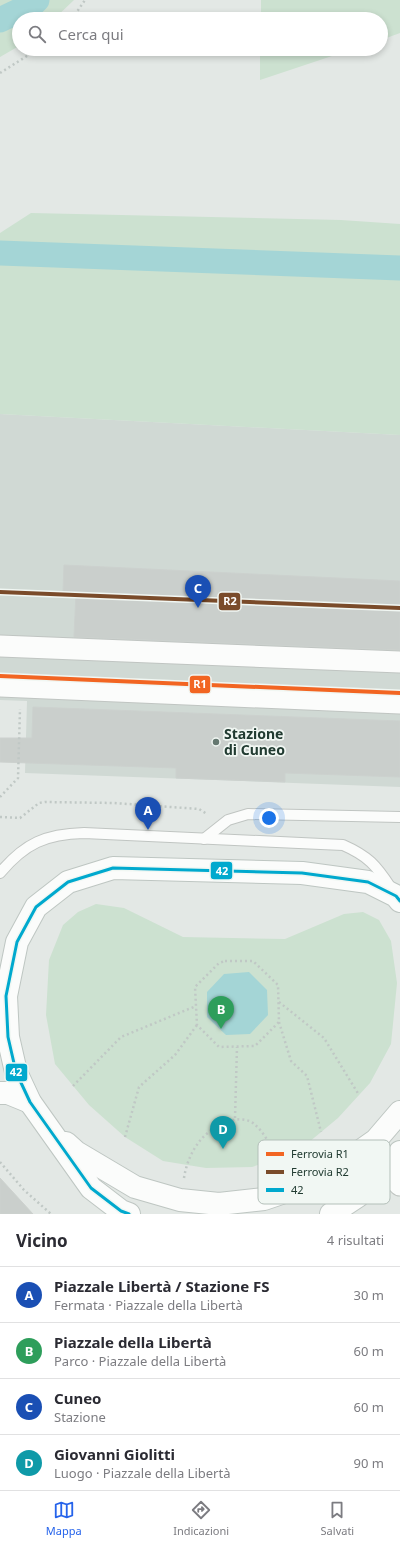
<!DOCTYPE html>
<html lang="it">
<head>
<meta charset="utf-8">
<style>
  :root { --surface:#fff; --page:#f7f7f7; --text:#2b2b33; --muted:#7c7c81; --line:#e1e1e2; --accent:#2563eb }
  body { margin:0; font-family:"Noto Sans",sans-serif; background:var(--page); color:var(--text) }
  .you { position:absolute; left:269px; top:818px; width:14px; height:14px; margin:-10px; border:3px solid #fff; border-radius:50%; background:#1a73e8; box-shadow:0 0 0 6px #1a73e833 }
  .badge { display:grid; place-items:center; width:26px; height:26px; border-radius:50%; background:var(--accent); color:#fff; font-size:13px; font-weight:700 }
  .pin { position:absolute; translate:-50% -33px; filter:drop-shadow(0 1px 2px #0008) }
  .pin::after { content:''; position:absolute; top:21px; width:14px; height:12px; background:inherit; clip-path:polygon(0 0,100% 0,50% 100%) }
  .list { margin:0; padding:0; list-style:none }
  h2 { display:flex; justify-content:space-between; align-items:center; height:52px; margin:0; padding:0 16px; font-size:17px }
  h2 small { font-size:13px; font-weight:400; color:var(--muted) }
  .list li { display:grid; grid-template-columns:26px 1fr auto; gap:12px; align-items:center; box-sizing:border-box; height:56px; padding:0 16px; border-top:1px solid var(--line) }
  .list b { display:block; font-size:15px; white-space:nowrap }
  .list p { margin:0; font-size:13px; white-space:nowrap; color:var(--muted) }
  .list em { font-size:13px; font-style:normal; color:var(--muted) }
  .icon { flex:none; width:22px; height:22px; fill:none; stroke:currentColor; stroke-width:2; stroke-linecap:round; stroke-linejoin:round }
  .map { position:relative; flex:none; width:400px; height:1214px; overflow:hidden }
  .search { position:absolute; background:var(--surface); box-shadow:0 2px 6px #0003; left:12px; right:12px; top:12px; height:44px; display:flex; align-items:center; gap:10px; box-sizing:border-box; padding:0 14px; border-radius:22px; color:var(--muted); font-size:15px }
  .sheet { height:276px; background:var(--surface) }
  nav { display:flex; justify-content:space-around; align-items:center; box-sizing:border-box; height:56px; border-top:1px solid var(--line); background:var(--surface); font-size:11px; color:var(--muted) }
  nav a { display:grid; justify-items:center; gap:2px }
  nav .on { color:var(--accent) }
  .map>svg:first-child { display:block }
  .built { fill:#d0d9d4 }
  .green { fill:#cce1d0 }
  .water { fill:#a4d5d6 }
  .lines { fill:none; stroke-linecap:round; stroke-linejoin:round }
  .canal { stroke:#a4d5d6; stroke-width:25 }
  .building { fill:#cacfcc; stroke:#ccd1ce }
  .lane-casing { stroke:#c0c5c2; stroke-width:12 }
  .street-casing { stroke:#c0c5c2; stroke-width:23 }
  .secondary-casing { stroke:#bec6c2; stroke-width:24 }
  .path { stroke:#c0c8c5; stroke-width:2.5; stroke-dasharray:2 3; stroke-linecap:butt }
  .lane { stroke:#fbfcfb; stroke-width:10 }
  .street { stroke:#fbfcfb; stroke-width:21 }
  .secondary { stroke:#fbfcfb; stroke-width:22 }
  .bus-1-casing { stroke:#f1f7f3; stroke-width:6 }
  .bus-1 { stroke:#00a9ce; stroke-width:3 }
  .rail-1-casing { stroke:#f1f7f3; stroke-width:7 }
  .rail-2-casing { stroke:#f1f7f3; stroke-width:7 }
  .rail-1 { stroke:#f26522; stroke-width:4 }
  .rail-2 { stroke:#7a4b2a; stroke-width:4 }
  .poi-dot { fill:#657870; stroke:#f1f7f3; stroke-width:1.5 }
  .labels { text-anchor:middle; stroke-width:3.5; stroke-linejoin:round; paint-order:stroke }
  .poi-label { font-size:14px; font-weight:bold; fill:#213b31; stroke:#f1f7f3; text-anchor:start }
  .key { fill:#f1f7f3; stroke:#b3bfb9; stroke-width:1 }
  .key-label { font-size:11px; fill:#213b31 }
  .line-badge { stroke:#f1f7f3; stroke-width:1.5 }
  .badge-label { font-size:11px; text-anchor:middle; font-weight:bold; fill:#fff }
</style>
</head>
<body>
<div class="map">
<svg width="400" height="1214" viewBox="0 0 400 1214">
  <rect width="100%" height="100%" fill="#e3e8e5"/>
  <path class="built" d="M 0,414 L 400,435 L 400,787 L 25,773 L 27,701 L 0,700 Z"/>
  <g class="green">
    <path d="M 0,0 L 74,0 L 54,19 L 19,19 L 19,46 L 0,57 Z"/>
    <path d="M 261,0 L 400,0 L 400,33 L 381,40 L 381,19 L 261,19 Z"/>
    <path d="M 260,49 L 353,49 L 260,80 Z"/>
    <path d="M 31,213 L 341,220 L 400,224 L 400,435 L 0,414 L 0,233 Z"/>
    <path d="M 96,904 L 124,908 L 183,937 L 285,939 L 344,914 L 363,912 L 379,920 L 391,941 L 397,983 L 391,1044 L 370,1083 L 338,1118 L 297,1152 L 252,1167 L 206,1168 L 163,1161 L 125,1137 L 89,1105 L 55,1064 L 46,1015 L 49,960 L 63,925 L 78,912 Z"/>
  </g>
  <path class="water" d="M 249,972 L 267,990 L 268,1015 L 250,1034 L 226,1035 L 207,1017 L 207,992 L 224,974 Z"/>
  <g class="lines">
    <g class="canal">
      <path d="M 0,20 L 33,4 L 37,0"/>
      <path d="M 0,253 L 400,268"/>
    </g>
  </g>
  <g class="building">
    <path d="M 64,565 L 400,581 L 400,650 L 74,637 L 76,594 L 63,593 Z"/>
    <path d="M 33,707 L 400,721 L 400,777 L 285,773 L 285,782 L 176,778 L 176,768 L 0,762 L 0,738 L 32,738 Z"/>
    <path d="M 0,1178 L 33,1214 L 0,1214 Z"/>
  </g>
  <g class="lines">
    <g class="lane-casing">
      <g id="lane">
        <path d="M 204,839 L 228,820 L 248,814 L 400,817"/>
        <path d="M 0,873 C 25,843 46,834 84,833 L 343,845 C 368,856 376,865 391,888"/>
      </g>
    </g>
    <g class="street-casing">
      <g id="street">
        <path d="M 0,646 L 400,662"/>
        <path d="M 0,686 L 400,703"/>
        <path d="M 387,1172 L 400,1185"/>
      </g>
    </g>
    <g class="secondary-casing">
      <g id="secondary">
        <path d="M 0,1093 L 8,1093 L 30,1102"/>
        <path d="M 66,1143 L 76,1152 L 135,1187 L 180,1200 L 219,1204 L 264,1199 L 302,1186 L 336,1168 L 376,1140 L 400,1112"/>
        <path d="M 129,1214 L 121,1211 L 91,1188 L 30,1102 L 16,1072 L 8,1037 L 6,996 L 17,942 L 36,907 L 68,882 L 113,868 L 302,873 L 368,882 L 396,896 L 400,901"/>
        <path d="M 331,1214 L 358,1196 L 387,1172 L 400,1152"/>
      </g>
    </g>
    <g class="path">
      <path d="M 72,19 L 85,0"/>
      <path d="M 0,73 L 38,49"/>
      <path d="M 0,797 L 18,778 L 20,709"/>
      <path d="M 0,817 L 20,818 L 39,803 L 45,802 L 114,803 L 199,809 L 207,814"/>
      <path d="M 225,961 L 253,961 L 278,985 L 279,1022 L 255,1046 L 219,1047 L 197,1025 L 195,987 L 219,963 Z"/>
      <path d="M 279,1002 L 324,1038 L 359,1095"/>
      <path d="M 279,1022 L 291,1061 L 307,1076 L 321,1132"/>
      <path d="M 73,1086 L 121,1037 L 196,1006"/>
      <path d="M 235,1118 L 237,1047"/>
      <path d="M 125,1137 L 139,1087 L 175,1055 L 197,1025"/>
      <path d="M 0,1162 L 24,1190 L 51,1214"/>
      <path d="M 184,1178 C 186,1165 191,1152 199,1142 C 209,1128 236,1112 253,1123 C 266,1133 276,1155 280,1170"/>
    </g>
    <use href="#lane" class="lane"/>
    <use href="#street" class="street"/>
    <use href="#secondary" class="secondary"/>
    <g class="bus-1-casing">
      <path id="bus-1" d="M 129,1214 L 121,1211 L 91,1188 L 30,1102 L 16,1072 L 8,1037 L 6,996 L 17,942 L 36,907 L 68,882 L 113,868 L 302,873 L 368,882 L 396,896 L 400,901"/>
    </g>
    <use href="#bus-1" class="bus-1"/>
    <g class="rail-1-casing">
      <path id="rail-1" d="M 0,676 L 400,693"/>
    </g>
    <g class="rail-2-casing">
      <path id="rail-2" d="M 0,592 L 400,608"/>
    </g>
    <use href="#rail-1" class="rail-1"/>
    <use href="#rail-2" class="rail-2"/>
  </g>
  <circle class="poi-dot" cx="216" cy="742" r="4"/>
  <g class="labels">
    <g class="poi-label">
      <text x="224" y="739">Stazione<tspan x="224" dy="16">di Cuneo</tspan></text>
    </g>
  </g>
  <rect x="258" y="1140" width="132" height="64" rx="6" class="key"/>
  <rect x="266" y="1152" width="18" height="4" fill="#f26522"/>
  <rect x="266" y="1170" width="18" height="4" fill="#7a4b2a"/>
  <rect x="266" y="1188" width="18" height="4" fill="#00a9ce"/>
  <g class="key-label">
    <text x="291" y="1158">Ferrovia R1</text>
    <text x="291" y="1176">Ferrovia R2</text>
    <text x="291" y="1194">42</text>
  </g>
  <g class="line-badge">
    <rect x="218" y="592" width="23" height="19" rx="4" fill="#7a4b2a"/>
    <rect x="189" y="675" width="22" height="19" rx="4" fill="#f26522"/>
    <rect x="210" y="861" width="23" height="19" rx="4" fill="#00a9ce"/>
    <rect x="5" y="1063" width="23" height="19" rx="4" fill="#00a9ce"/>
  </g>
  <g class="badge-label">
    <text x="230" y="605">R2</text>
    <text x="200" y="688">R1</text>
    <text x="222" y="875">42</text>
    <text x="16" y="1076">42</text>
  </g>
</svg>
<div class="you"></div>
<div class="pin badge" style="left:148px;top:830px;background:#1a4fb4">A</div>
<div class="pin badge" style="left:221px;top:1029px;background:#2e9e5b">B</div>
<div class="pin badge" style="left:198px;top:608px;background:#1a4fb4">C</div>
<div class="pin badge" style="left:223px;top:1149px;background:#0f9aa8">D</div>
<div class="search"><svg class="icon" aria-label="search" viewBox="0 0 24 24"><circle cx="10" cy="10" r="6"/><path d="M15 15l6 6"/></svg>Cerca qui</div>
</div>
<section class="sheet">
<h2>Vicino<small>4 risultati</small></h2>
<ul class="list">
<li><span class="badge" style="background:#1a4fb4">A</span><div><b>Piazzale Libertà / Stazione FS</b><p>Fermata · Piazzale della Libertà</p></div><em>30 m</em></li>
<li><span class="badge" style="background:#2e9e5b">B</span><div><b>Piazzale della Libertà</b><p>Parco · Piazzale della Libertà</p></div><em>60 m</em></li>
<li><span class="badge" style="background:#1a4fb4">C</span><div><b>Cuneo</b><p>Stazione</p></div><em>60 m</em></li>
<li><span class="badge" style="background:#0f9aa8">D</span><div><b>Giovanni Giolitti</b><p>Luogo · Piazzale della Libertà</p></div><em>90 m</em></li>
</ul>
</section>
<nav>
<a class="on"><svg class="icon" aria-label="map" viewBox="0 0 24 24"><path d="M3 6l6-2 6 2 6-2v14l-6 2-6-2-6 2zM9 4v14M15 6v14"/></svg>Mappa</a>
<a><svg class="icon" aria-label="directions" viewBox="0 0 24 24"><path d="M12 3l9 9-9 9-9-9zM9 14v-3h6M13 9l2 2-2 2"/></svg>Indicazioni</a>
<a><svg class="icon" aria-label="saved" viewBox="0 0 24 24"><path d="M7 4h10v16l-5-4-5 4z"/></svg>Salvati</a>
</nav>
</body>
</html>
